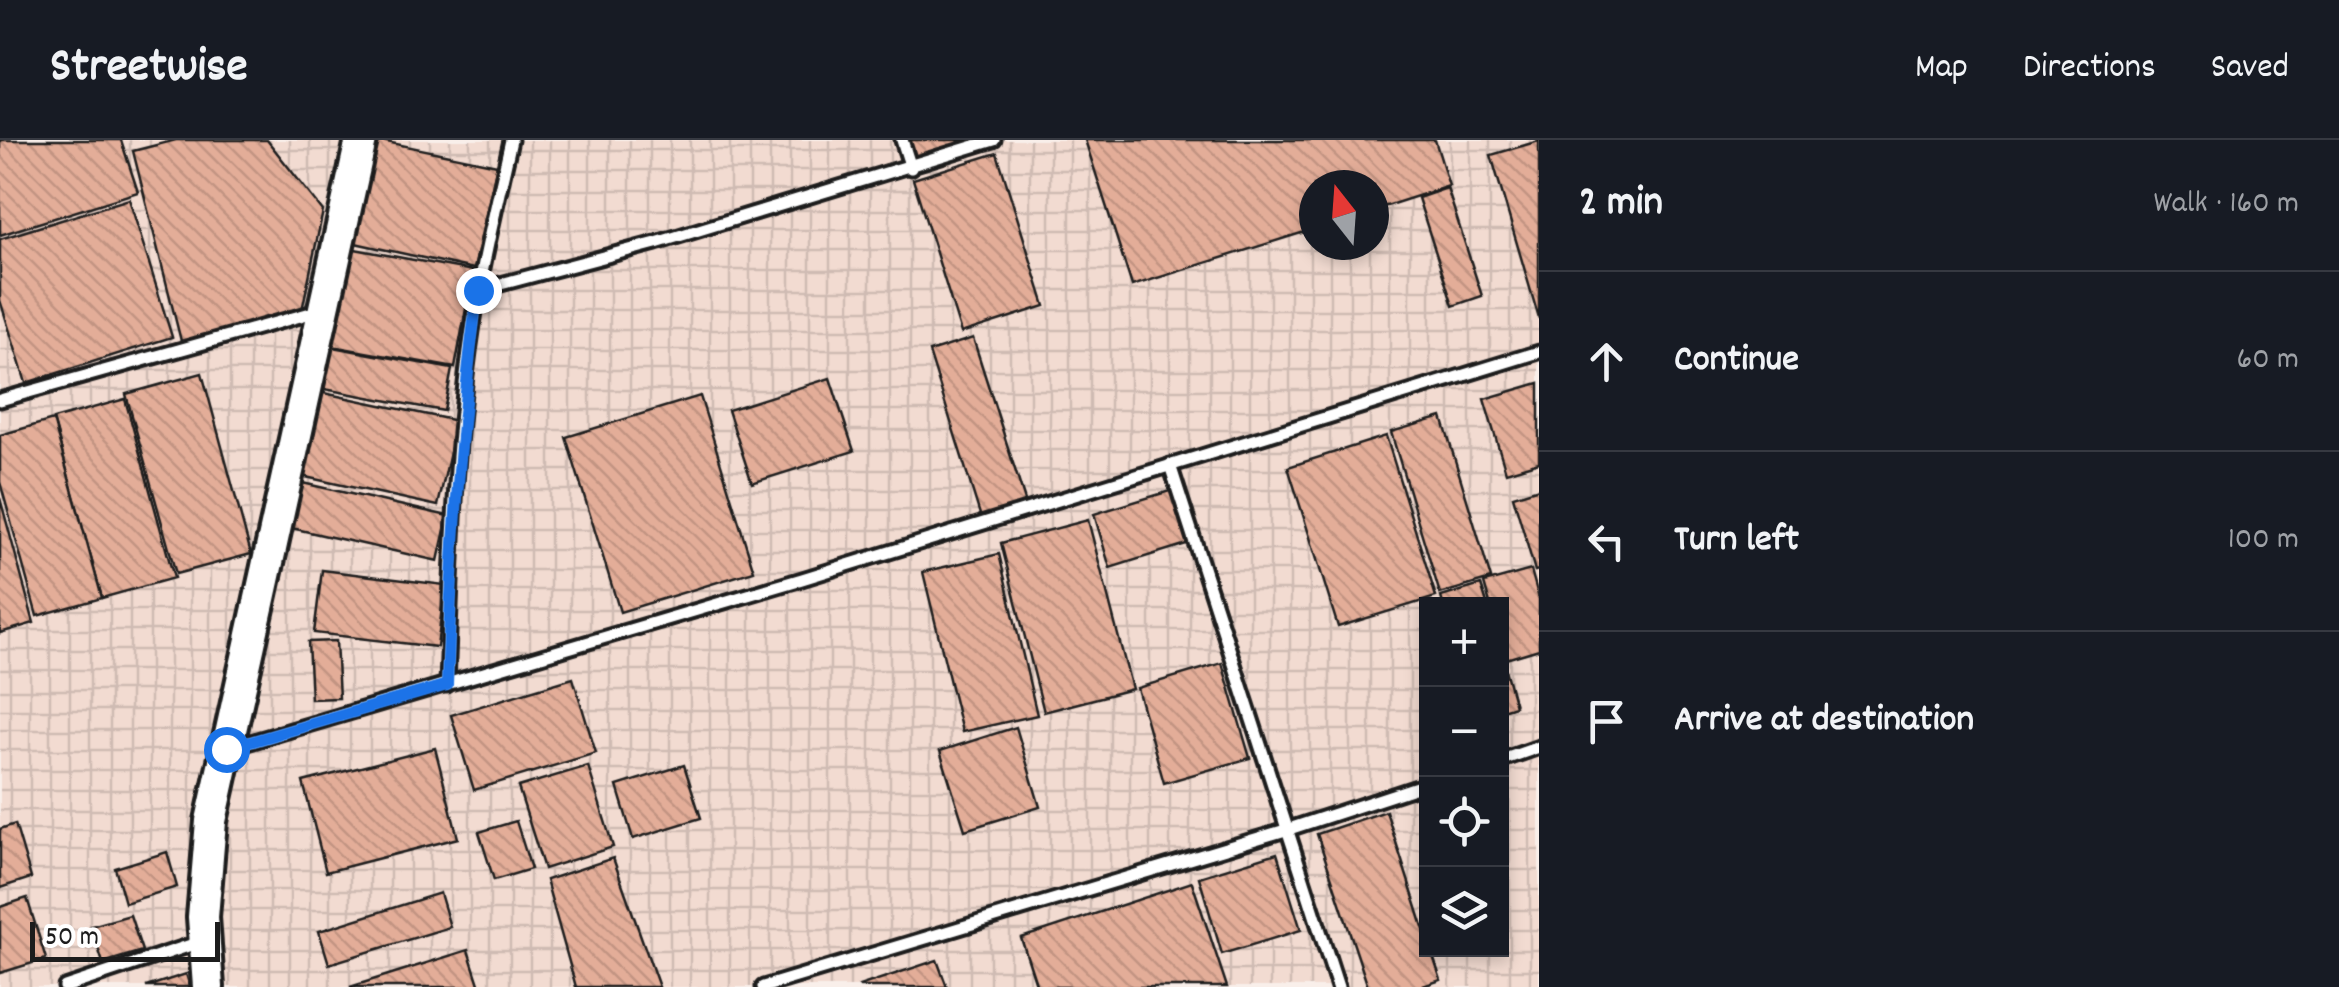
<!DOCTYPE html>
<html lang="en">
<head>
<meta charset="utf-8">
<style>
  :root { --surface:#171b24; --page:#242831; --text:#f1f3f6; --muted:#9ea1a6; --line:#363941 }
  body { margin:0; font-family:Dekko,sans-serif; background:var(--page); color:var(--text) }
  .controls { position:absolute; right:30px; bottom:30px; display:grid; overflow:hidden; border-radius:0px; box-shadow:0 5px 15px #0003 }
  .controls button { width:90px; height:90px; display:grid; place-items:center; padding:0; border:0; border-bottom:2px solid var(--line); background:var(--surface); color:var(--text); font:50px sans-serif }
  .compass { position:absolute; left:1299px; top:30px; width:90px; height:90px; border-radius:50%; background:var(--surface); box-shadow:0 5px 15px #0003; rotate:343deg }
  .scale { position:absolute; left:30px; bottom:25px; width:190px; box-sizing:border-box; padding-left:10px; border:5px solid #1c1c1c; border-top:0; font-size:28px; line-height:35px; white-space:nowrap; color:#1c1c1c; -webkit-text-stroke:8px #fff; paint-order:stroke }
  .stop { position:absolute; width:30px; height:30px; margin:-22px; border:8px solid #1a73e8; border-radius:50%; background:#fff }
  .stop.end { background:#1a73e8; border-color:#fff; box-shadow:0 2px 10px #0008 }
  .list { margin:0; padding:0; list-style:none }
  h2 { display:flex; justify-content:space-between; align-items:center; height:130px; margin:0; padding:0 40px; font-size:42px }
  h2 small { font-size:32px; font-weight:400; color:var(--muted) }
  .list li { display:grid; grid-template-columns:65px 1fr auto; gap:30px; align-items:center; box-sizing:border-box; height:180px; padding:0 40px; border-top:2px solid var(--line) }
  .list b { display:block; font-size:38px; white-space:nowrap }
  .list em { font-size:32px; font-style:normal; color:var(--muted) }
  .icon { flex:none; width:55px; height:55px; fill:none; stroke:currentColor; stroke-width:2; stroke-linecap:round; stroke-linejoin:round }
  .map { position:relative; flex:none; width:1539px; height:847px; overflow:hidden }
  header { display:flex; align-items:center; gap:60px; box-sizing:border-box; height:140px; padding:0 50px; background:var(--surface); border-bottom:2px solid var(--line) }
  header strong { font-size:48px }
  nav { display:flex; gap:55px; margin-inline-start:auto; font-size:35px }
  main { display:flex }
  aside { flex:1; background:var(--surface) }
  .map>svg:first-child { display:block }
  .industrial { fill:url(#industrial-grid); fill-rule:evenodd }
  .building { fill:url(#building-back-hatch); stroke:#1c1c1c; stroke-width:2.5 }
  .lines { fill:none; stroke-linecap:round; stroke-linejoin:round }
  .service-casing { stroke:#1c1c1c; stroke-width:19 }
  .tertiary-casing { stroke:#1c1c1c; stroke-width:38 }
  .service { stroke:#fff; stroke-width:11 }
  .tertiary { stroke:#fff; stroke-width:30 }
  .route { stroke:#1a73e8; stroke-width:12 }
</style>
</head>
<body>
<header>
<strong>Streetwise</strong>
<nav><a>Map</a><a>Directions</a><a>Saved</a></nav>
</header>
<main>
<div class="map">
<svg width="1539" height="847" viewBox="0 0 1539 847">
  <defs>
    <pattern id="industrial-grid" width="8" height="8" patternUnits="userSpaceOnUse" patternTransform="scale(2.5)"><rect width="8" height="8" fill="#f2dbd1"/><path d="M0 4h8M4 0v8" fill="none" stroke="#cfbbb3"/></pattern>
    <pattern id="building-back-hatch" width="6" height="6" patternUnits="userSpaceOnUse" patternTransform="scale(2.5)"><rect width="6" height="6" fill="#e3ad98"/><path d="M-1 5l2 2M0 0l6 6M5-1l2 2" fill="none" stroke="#c29482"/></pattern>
  </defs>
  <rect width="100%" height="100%" fill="#f9efea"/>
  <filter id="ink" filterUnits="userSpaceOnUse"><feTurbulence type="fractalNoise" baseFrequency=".01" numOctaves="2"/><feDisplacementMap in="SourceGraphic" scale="20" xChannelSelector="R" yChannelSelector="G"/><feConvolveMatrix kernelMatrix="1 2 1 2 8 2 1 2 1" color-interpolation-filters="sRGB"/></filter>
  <g filter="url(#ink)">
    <path class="industrial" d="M 0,0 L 1539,0 L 1539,847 L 0,847 ZM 1314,45 L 1374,45 L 1374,105 L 1314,105 ZM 1426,464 L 1502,464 L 1502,810 L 1426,810 Z"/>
    <g class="building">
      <path d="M 0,0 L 121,0 L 138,52 L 0,95 Z"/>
      <path d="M 176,0 L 267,0 L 323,71 L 301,175 L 182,205 L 133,11 Z"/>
      <path d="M 377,0 L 497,25 L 474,129 L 355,103 Z"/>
      <path d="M 908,0 L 983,0 L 915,22 Z"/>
      <path d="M 1085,0 L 1435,0 L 1449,46 L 1374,70 L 1374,45 L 1314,45 L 1314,89 L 1132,146 Z"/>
      <path d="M 1539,1 L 1539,179 L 1491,15 Z"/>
      <path d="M 997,13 L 1045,166 L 961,193 L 913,39 Z"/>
      <path d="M 1447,48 L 1482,156 L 1453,166 L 1418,58 Z"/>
      <path d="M 129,59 L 172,197 L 26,243 L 0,160 L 0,99 Z"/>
      <path d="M 344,107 L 473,131 L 455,228 L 326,205 Z"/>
      <path d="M 973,198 L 1027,367 L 982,381 L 929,212 Z"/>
      <path d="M 327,206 L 452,229 L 444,271 L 319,248 Z"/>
      <path d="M 202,233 L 251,414 L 176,434 L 126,254 Z"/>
      <path d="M 830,238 L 854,311 L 752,343 L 728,270 Z"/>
      <path d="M 1539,243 L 1539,322 L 1506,332 L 1484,259 Z"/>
      <path d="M 319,252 L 457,281 L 438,366 L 301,336 Z"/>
      <path d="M 700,256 L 754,431 L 620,472 L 566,297 Z"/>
      <path d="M 125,259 L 174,438 L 102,458 L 53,279 Z"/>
      <path d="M 1442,277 L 1491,439 L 1440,454 L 1391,292 Z"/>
      <path d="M 53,280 L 102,458 L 37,476 L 0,342 L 0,295 Z"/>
      <path d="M 1386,296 L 1436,457 L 1338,487 L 1288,327 Z"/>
      <path d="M 298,342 L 448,376 L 438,421 L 287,387 Z"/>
      <path d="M 1539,348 L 1539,430 L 1535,431 L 1513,356 Z"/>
      <path d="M 1173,350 L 1190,403 L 1110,428 L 1094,374 Z"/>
      <path d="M 0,358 L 34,483 L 0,493 Z"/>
      <path d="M 1088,380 L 1132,549 L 1044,572 L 1001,403 Z"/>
      <path d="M 999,414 L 1037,575 L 962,592 L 923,432 Z"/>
      <path d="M 322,430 L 445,445 L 437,507 L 314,493 Z"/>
      <path d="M 1531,430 L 1539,459 L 1539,509 L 1506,519 L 1502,504 L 1502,464 L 1490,464 L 1484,443 Z"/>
      <path d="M 1481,445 L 1487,464 L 1443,464 L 1441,457 Z"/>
      <path d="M 336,501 L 339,558 L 311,559 L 308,502 Z"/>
      <path d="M 1502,518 L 1515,566 L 1502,570 Z"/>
      <path d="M 1222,523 L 1250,618 L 1164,643 L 1137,548 Z"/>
      <path d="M 573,538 L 596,613 L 474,650 L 451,575 Z"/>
      <path d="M 1016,587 L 1040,667 L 965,690 L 940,611 Z"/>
      <path d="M 435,608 L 458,698 L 326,732 L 303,642 Z"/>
      <path d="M 684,625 L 701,678 L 633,699 L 617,646 Z"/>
      <path d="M 588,626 L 613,707 L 544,729 L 518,647 Z"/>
      <path d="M 1386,671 L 1426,796 L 1426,810 L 1431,810 L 1441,840 L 1420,847 L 1368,847 L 1317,694 Z"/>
      <path d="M 516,681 L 531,729 L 494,740 L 479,692 Z"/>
      <path d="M 15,684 L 31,738 L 0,748 L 0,689 Z"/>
      <path d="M 167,712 L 177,747 L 125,763 L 115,728 Z"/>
      <path d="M 1277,713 L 1301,790 L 1222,814 L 1199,737 Z"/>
      <path d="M 613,718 L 659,847 L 576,847 L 546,740 Z"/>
      <path d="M 1192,742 L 1227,847 L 1037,847 L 1021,798 Z"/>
      <path d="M 440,753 L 450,787 L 329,824 L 319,791 Z"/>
      <path d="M 27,758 L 46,819 L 0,833 L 0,767 Z"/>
      <path d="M 130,775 L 142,811 L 103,823 L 91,786 Z"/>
      <path d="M 468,810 L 480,847 L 350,847 Z"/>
      <path d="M 937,820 L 947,847 L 860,847 L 859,846 Z"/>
      <path d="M 186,834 L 190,847 L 146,847 Z"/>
    </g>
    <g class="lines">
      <g class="service-casing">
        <g id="service">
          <path d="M 902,0 L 911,28"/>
          <path d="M 478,150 L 656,103 L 994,0"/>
          <path d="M 0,260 L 318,171"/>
          <path d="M 1170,325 L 1338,847"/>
          <path d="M 447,545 C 452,413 455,279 479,149 C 488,99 500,50 511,0"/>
          <path d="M 230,608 L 802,439 L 1539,212"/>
          <path d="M 1502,620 L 1539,607"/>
          <path d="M 65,847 L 200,802"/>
          <path d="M 763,847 L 1289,689 L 1426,644"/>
        </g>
      </g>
      <g class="tertiary-casing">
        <path id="tertiary" d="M 208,847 L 203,777 L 211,681 L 361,0"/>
      </g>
      <use href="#service" class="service"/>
      <use href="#tertiary" class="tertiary"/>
    </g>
  </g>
  <g class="lines" filter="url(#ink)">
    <path class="route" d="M 226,609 L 447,545 C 452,413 460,281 478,150"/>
  </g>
</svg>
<div class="controls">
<button>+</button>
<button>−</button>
<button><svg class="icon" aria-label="locate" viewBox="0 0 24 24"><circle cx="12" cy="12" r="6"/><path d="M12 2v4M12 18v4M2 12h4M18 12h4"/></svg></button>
<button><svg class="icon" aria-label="layers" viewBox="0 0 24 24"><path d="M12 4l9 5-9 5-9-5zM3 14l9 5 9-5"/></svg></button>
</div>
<svg class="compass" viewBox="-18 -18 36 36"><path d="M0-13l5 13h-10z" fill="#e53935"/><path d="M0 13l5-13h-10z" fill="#9ea1a6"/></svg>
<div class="scale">50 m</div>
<div class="stop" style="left:226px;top:609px"></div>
<div class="stop end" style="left:478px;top:150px"></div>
</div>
<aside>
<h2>2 min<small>Walk · 160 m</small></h2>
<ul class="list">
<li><svg class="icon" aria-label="ahead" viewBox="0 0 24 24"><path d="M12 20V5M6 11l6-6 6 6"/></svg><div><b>Continue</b></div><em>60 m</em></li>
<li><svg class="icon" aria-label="left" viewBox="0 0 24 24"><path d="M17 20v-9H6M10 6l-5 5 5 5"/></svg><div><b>Turn left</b></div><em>100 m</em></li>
<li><svg class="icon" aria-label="arrive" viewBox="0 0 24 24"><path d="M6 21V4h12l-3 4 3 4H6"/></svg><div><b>Arrive at destination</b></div></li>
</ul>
</aside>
</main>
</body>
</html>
